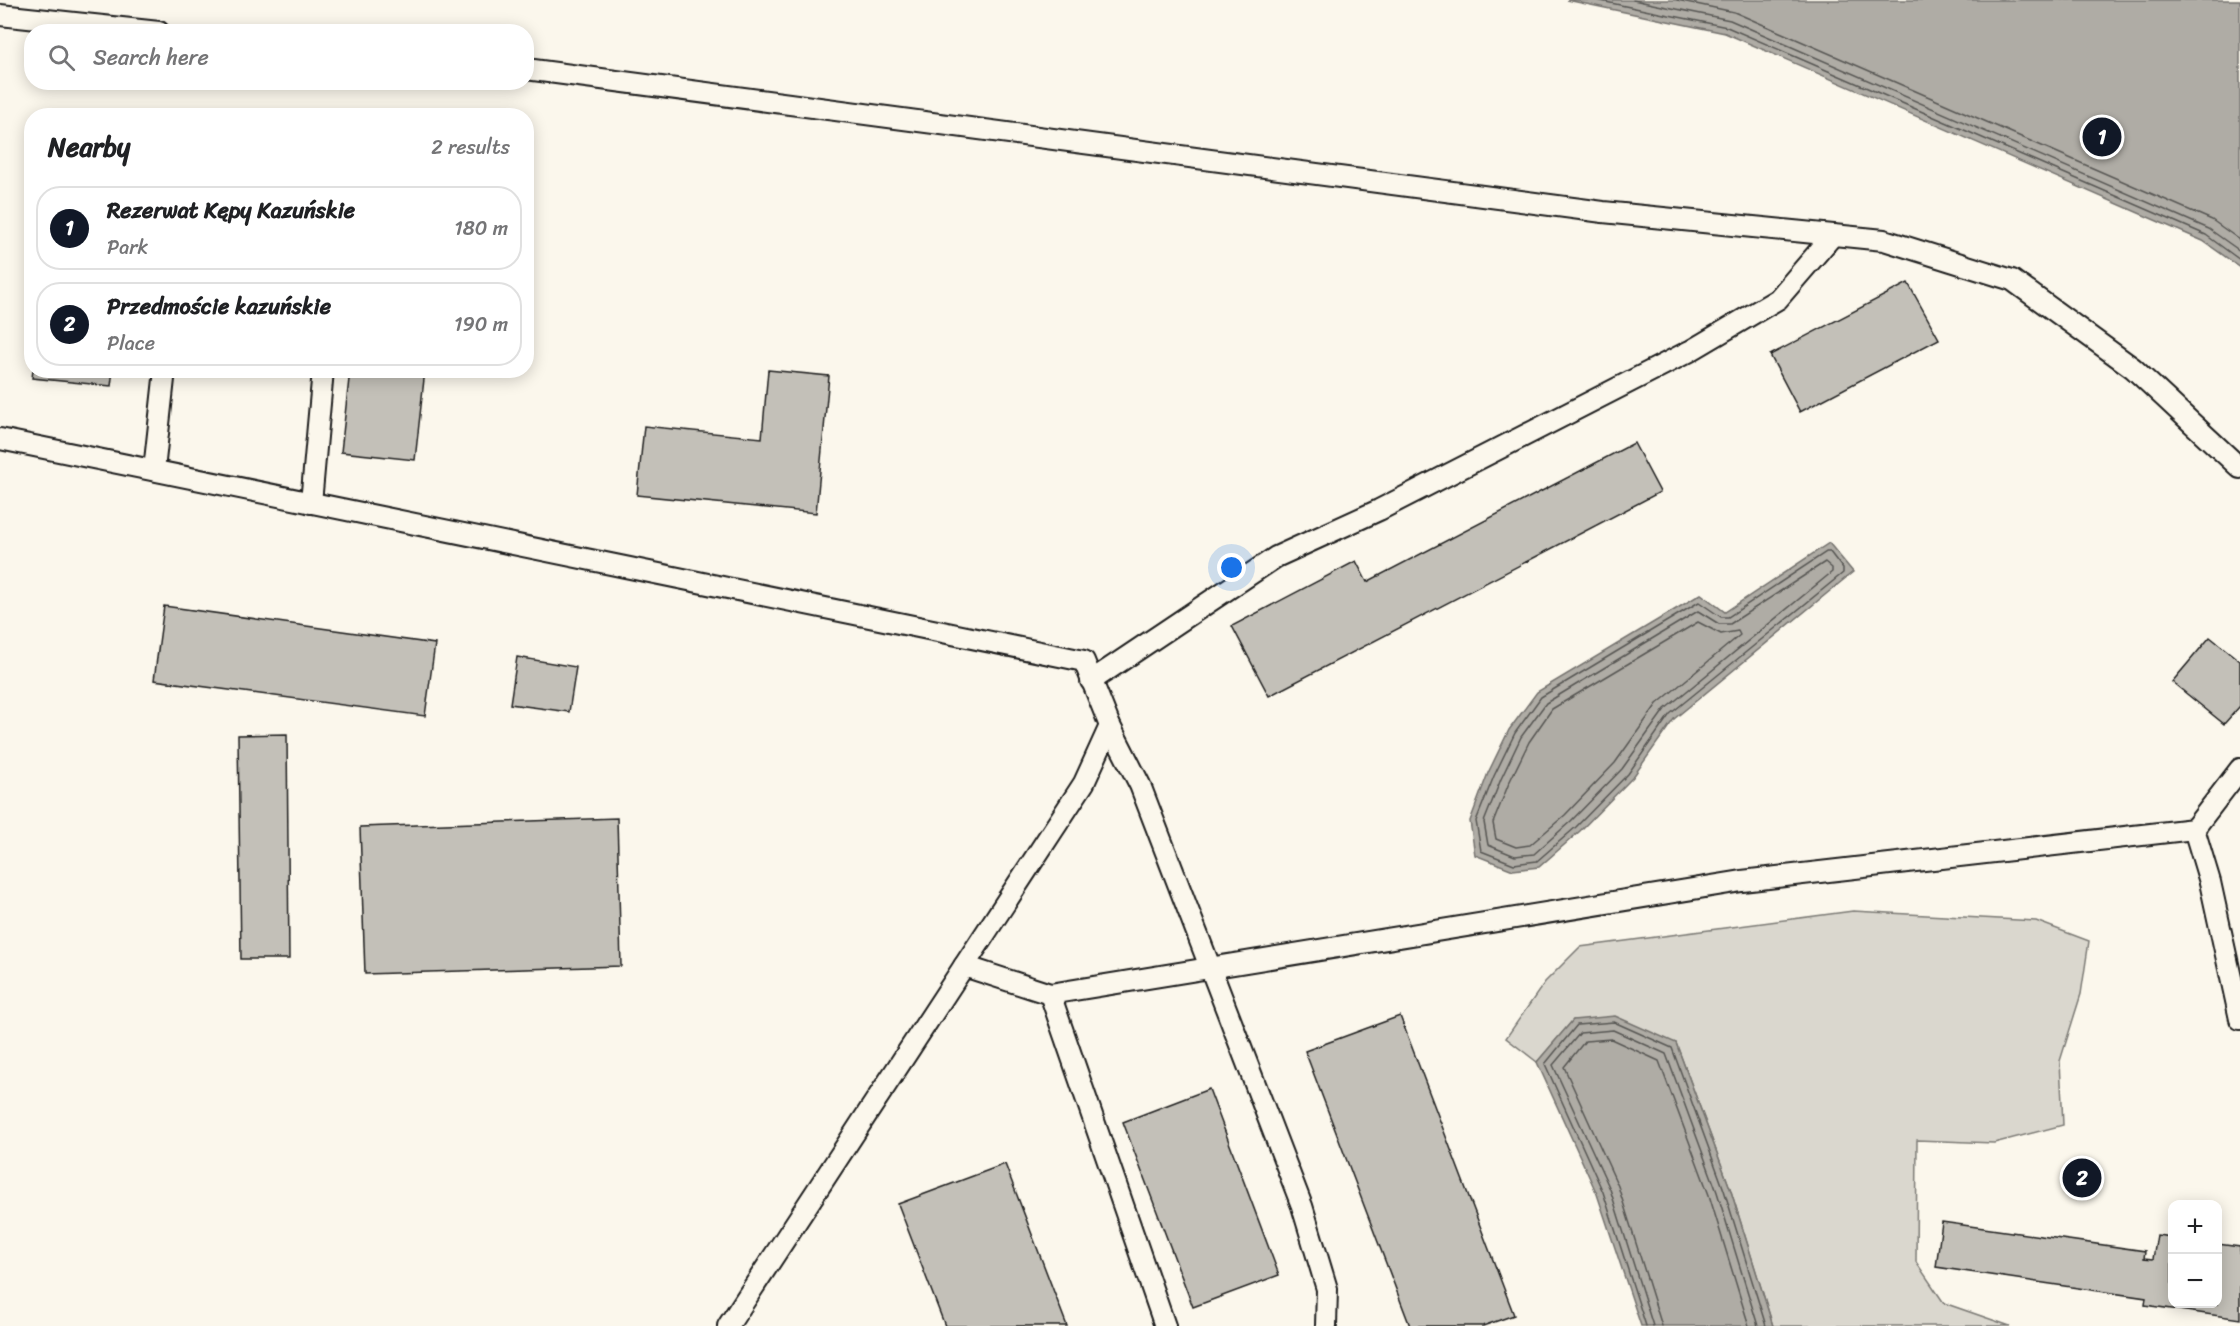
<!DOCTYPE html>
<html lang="en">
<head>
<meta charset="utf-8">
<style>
  :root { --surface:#fff; --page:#f6f6f6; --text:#202124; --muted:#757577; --line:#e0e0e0; --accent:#111827 }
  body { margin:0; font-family:Sriracha,sans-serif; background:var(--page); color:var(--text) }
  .controls { position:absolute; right:18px; bottom:18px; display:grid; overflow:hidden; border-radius:12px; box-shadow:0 3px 15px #0003 }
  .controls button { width:54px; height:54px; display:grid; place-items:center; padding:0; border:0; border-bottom:2px solid var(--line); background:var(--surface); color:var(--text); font:30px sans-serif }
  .you { position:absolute; left:1232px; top:568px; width:21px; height:21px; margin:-15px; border:4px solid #fff; border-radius:50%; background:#1a73e8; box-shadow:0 0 0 9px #1a73e833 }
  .badge { display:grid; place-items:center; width:39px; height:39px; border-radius:50%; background:var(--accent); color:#fff; font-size:20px; font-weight:700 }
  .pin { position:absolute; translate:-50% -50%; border:3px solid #fff; box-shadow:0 2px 6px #0006 }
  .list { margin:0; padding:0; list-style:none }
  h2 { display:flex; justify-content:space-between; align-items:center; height:78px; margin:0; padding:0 24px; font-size:26px }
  h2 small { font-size:20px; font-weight:400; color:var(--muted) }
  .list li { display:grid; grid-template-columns:39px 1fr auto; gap:18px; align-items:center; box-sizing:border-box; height:84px; margin:0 12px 12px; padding:0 12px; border:2px solid var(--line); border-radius:24px }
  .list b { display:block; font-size:22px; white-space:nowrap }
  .list p { margin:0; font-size:20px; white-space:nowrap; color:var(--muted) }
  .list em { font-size:20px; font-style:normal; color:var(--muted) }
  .icon { flex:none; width:33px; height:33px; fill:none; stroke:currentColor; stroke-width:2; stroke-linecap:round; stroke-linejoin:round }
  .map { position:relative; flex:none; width:2240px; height:1326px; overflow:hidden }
  .search { position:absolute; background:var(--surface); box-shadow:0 3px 15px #0003; left:24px; top:24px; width:510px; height:66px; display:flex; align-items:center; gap:15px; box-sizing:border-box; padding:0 21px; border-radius:24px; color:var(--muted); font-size:22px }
  .panel { position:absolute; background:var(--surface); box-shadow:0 3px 15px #0003; left:24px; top:108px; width:510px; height:270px; border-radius:24px }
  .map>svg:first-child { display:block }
  .green { fill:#dad7ce; stroke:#7b7a75; stroke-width:1.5 }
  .water { fill:#afaca5; stroke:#74726e; stroke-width:1.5 }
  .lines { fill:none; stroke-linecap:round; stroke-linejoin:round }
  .shore { stroke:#575653; stroke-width:1.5 }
  .building { fill:#c3c0b8; stroke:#1c1c1c; stroke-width:1.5 }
  .service-casing { stroke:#1c1c1c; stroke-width:24 }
  .service { stroke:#fbf7ec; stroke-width:20 }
</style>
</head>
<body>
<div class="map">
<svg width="2240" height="1326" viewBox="0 0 2240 1326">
  <rect width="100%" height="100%" fill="#fbf7ec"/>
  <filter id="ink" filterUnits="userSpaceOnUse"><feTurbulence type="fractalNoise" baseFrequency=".0167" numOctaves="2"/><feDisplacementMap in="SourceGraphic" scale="12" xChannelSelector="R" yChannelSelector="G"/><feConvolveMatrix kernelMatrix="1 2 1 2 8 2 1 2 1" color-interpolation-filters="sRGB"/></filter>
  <g filter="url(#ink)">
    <path class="green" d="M 1853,911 L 2036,921 L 2089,941 L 2081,994 L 2060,1061 L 2063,1125 L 1994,1143 L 1917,1140 L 1916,1262 L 1944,1303 L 2010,1326 L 1773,1326 L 1730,1188 L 1676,1043 L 1573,1020 L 1537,1062 L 1506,1038 L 1545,982 L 1580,947 Z"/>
    <g class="water">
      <path d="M 1567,0 L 2240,0 L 2240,267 L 2203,241 L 1725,33 Z"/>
      <path d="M 1829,543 L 1853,572 L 1674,719 L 1633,777 L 1580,831 L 1539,867 L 1513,870 L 1475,855 L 1470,821 L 1488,773 L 1509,730 L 1537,692 L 1701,594 L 1725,612 Z"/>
      <path d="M 1615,1016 L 1676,1043 L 1730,1188 L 1773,1326 L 1641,1326 L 1597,1194 L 1537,1062 L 1573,1020 Z"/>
    </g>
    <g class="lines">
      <g class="shore">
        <path d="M 1596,0 L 1727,27 L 2206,235 L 2240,260"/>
        <path d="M 1633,0 L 1730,20 L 2209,229 L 2240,251"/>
        <path d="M 1677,0 L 1734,12 L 2212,220 L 2240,240"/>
        <path d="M 1826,552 L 1830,552 L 1843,569 L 1843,573 L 1670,714 L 1628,774 L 1576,827 L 1537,861 L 1514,864 L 1481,851 L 1476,821 L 1494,776 L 1515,733 L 1541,697 L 1699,602 L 1721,617 L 1728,617 Z"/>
        <path d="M 1825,562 L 1832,568 L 1832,572 L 1665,709 L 1622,769 L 1571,821 L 1534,854 L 1515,856 L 1488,845 L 1484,822 L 1501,779 L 1521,737 L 1546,703 L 1698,611 L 1719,624 L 1730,624 Z"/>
        <path d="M 1698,622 L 1721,634 L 1738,631 L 1740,635 L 1657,704 L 1615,763 L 1565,815 L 1530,845 L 1516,847 L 1496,839 L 1493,823 L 1509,783 L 1529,742 L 1552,709 Z"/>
        <path d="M 1646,1326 L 1603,1192 L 1545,1064 L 1577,1025 L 1614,1022 L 1672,1048 L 1724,1190 L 1766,1326"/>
        <path d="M 1653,1326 L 1610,1189 L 1553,1065 L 1580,1033 L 1613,1030 L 1666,1054 L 1717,1192 L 1758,1326"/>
        <path d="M 1662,1326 L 1618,1186 L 1564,1067 L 1585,1041 L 1611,1039 L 1659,1061 L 1709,1195 L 1749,1326"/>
      </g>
    </g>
    <g class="building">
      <path d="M 60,111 L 105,116 L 59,116 Z"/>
      <path d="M 1908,283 L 1939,339 L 1800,412 L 1770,355 Z"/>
      <path d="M 33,370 L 113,370 L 111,386 L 32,378 Z"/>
      <path d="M 350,370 L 425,370 L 415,460 L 341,452 Z"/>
      <path d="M 768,370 L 829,376 L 816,513 L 637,495 L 644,426 L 762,438 Z"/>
      <path d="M 1634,443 L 1660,492 L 1269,696 L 1232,626 L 1356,561 L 1367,582 Z"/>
      <path d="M 164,606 L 435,644 L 425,716 L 154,680 Z"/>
      <path d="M 2210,637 L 2240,661 L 2240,706 L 2224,724 L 2172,682 Z"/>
      <path d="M 517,657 L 576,667 L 569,712 L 510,704 Z"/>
      <path d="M 287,734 L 289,959 L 241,959 L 238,735 Z"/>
      <path d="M 617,818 L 621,966 L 365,974 L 360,827 Z"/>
      <path d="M 1400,1016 L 1514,1315 L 1483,1326 L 1410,1326 L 1305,1051 Z"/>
      <path d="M 1209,1089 L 1279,1275 L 1193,1307 L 1123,1122 Z"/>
      <path d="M 1005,1164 L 1067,1326 L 945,1326 L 898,1204 Z"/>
      <path d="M 1942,1222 L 2145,1251 L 2144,1258 L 2153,1259 L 2157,1235 L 2172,1237 L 2172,1304 L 2218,1304 L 2218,1244 L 2240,1247 L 2240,1319 L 2145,1305 L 2146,1298 L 1936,1267 Z"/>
    </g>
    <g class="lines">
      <g class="service-casing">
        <g id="service">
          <path d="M 0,15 L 159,32"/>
          <path d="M 526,69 L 1603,212 L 1884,240 L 2012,280 L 2133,368 L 2240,468"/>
          <path d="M 0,439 L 1084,661 L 1110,726 L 1084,783 L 964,966"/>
          <path d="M 154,470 L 165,370"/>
          <path d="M 311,503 L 323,370"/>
          <path d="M 1091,681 L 1276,557 L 1379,510 L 1690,351 L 1778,299 L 1833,235"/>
          <path d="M 1110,726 L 1140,785 L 1302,1206 L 1327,1289 L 1326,1326"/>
          <path d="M 2194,829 L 2210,882 L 2240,1019"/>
          <path d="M 1050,994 L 1165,1326"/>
          <path d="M 728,1326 L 964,966 L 1050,994 L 1742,881 L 2194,829 L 2240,769"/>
        </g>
      </g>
      <use href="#service" class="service"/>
    </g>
  </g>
</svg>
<div class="controls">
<button>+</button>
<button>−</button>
</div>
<div class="you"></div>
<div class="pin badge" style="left:2102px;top:137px">1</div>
<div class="pin badge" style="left:2082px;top:1178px">2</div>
<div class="search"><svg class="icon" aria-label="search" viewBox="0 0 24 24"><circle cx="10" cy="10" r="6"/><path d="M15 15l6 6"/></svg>Search here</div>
<section class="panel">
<h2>Nearby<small>2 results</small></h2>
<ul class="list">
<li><span class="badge">1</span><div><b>Rezerwat Kępy Kazuńskie</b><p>Park</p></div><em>180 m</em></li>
<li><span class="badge">2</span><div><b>Przedmoście kazuńskie</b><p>Place</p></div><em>190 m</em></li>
</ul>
</section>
</div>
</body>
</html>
